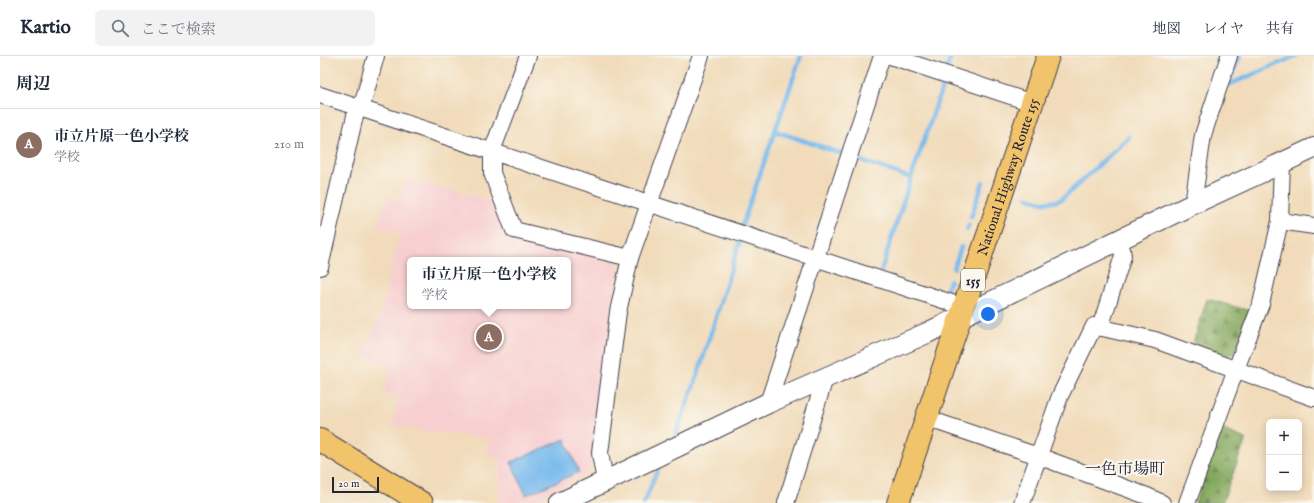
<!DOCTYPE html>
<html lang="ja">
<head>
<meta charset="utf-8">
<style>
  :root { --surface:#fff; --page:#f2f2f3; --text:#1f2937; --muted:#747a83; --line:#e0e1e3; --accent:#db2777 }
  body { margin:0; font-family:"IM FELL English","Noto Serif JP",serif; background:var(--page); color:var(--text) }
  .controls { position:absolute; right:12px; bottom:12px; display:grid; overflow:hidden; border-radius:6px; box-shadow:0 2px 10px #0003 }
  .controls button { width:36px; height:36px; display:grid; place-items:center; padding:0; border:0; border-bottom:1px solid var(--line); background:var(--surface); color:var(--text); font:20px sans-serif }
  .scale { position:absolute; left:12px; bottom:10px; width:47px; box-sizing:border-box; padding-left:4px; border:2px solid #22223b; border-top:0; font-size:11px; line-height:14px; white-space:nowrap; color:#22223b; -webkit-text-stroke:3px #fbf7ec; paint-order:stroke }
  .you { position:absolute; left:668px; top:258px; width:14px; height:14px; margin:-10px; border:3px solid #fff; border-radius:50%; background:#1a73e8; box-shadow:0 0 0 6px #1a73e833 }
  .badge { display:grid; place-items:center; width:26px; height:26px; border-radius:50%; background:var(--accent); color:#fff; font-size:13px; font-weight:700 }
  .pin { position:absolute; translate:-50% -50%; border:2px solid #fff; box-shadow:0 1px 4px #0006 }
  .popup { position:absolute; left:87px; top:201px; width:164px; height:52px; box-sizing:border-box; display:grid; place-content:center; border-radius:6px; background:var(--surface); filter:drop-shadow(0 1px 3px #0005); font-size:13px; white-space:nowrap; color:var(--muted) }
  .popup b { font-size:15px; color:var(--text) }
  .popup::after { content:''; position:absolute; left:50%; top:100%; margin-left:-8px; border:8px solid transparent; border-top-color:var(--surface) }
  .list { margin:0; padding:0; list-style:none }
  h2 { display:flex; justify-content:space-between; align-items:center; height:52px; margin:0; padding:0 16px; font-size:17px }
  h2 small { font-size:13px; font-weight:400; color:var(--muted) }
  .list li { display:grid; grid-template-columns:26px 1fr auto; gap:12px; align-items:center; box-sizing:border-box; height:72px; padding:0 16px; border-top:1px solid var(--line) }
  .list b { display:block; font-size:15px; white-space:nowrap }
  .list p { margin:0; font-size:13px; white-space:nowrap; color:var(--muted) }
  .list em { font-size:13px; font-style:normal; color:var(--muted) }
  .icon { flex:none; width:22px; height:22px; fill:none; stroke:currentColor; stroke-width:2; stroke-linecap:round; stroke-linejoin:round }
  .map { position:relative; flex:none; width:994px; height:447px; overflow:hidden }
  header { display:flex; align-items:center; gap:24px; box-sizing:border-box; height:56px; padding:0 20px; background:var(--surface); border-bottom:1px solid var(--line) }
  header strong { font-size:19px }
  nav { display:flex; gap:22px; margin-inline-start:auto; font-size:14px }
  .search { width:280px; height:36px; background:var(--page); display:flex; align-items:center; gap:10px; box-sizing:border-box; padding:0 14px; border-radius:6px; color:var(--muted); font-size:15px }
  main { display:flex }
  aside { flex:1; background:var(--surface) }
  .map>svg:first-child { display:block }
  .built { fill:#f7cfd0; fill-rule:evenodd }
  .forest { fill:url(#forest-firs); stroke:#53654c }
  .water { fill:#78baed; stroke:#4d6e94 }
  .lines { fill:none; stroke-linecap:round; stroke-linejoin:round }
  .stream { stroke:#78baed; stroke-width:4.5 }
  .minor-casing { stroke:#413e4e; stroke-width:18 }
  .tertiary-casing { stroke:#413e4e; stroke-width:22 }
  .primary-casing { stroke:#413e4e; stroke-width:24 }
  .trunk-casing { stroke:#413e4e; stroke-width:24 }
  .minor { stroke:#fff; stroke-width:16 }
  .tertiary { stroke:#fff; stroke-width:20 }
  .primary { stroke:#f1c36a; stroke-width:22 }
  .trunk { stroke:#f1c36a; stroke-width:22 }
  .labels { text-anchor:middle; stroke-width:4; stroke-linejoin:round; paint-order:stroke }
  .shield { fill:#fbf7ec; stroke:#636270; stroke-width:1 }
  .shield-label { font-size:13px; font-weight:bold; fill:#22223b }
  .street-label { font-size:14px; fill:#22223b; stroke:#fbf7ec }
  .quarter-label { font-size:16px; fill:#22223b; stroke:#fbf7ec }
</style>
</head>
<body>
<header>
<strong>Kartio</strong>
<div class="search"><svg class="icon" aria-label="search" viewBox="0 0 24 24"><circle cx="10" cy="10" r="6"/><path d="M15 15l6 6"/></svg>ここで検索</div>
<nav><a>地図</a><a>レイヤ</a><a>共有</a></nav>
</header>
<main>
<aside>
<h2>周辺<small></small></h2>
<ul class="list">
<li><span class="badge" style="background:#8d6e63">A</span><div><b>市立片原一色小学校</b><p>学校</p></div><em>210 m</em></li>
</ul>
</aside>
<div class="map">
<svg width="994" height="447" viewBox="0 0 994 447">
  <defs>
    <pattern id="forest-firs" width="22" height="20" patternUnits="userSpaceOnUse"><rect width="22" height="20" fill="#84a85e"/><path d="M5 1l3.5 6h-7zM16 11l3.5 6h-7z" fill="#6c884f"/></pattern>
  </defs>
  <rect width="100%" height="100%" fill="#fbf7ec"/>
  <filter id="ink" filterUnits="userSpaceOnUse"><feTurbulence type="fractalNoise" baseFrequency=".025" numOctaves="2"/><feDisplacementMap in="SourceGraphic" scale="8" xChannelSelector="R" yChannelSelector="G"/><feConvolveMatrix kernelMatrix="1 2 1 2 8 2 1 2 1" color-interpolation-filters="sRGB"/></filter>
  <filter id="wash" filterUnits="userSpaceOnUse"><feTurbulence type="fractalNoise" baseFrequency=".012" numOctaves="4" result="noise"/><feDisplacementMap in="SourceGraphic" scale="16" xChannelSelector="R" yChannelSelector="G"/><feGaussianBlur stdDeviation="0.9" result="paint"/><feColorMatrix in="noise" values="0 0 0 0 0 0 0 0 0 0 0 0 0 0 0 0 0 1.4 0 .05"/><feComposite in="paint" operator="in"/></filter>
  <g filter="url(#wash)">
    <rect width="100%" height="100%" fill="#f1dbba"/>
    <path class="built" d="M 86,123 L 177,145 L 191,178 L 296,204 L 300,213 L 291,254 L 270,417 L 209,447 L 179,447 L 180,401 L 168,401 L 168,382 L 97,374 L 72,369 L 78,341 L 63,336 L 71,309 L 42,299 L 59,262 L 80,177 L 56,171 L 67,140 L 81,144 ZM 90,204 L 248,204 L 248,250 L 90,250 Z"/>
    <g class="forest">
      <path d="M 887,243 L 931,255 L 915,297 L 904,301 L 872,290 Z"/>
      <path d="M 901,373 L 926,383 L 902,447 L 875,447 Z"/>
    </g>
    <path class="water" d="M 245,383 L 259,416 L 206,439 L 191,406 Z"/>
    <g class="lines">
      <g class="stream">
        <path d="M 627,12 L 631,0"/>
        <path d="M 908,29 L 976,0"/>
        <path d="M 908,29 L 920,0"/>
        <path d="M 455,75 L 523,98"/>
        <path d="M 534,102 L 591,122 L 561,215"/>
        <path d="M 591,122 L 624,26"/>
        <path d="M 707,141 C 720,146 730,149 742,143 L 809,81"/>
        <path d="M 651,161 L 663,126"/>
        <path d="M 422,170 L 481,0"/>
        <path d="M 647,173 L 649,169"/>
        <path d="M 634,212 L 641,191"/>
        <path d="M 626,235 L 630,225"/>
        <path d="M 355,380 L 378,318 L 420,185"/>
        <path d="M 324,447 L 338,413"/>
      </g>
    </g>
  </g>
  <g filter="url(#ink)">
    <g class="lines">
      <g class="minor-casing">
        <g id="minor">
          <path d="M 208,0 L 172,95 L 172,117 L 194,174 L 310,202"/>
          <path d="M 570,0 L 712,47"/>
          <path d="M 0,39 L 644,251"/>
          <path d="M 41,53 L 56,0"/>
          <path d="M 873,148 L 883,79 L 909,0"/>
          <path d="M 960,165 L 994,170"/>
          <path d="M 0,211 L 37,51"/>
          <path d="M 780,272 L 803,200 L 800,184"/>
          <path d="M 448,347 L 562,0"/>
          <path d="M 606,362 L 718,400 L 827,440 L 842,447"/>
          <path d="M 285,425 L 280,397 L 298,256 L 310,202 L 381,0"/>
          <path d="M 466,447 L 505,322"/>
          <path d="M 702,447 L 740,340 L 774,270 L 835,284 L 994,342"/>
          <path d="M 867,447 L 916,313 L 941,248 L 960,165 L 962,107"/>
        </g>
      </g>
      <g class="tertiary-casing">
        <path id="tertiary" d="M 240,447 L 448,347 L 607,277 L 873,148 L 994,92"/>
      </g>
      <g class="primary-casing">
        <path id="primary" d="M 0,384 L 102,447"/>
      </g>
      <g class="trunk-casing">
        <g id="trunk">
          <path id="s1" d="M 578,447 L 728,0"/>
        </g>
      </g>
      <use href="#minor" class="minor"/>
      <use href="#tertiary" class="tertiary"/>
      <use href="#primary" class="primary"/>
      <use href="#trunk" class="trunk"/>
    </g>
  </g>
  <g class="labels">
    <rect class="shield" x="641" y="213" width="24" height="22" rx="3"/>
    <g class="shield-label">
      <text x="653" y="229">155</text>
    </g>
    <g class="street-label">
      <text dy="5" stroke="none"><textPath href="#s1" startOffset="344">National Highway Route 155</textPath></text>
    </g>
    <g class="quarter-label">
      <text x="805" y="418">一色市場町</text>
    </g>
  </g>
</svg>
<div class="controls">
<button>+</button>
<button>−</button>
</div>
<div class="scale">20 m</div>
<div class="you"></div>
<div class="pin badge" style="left:169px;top:281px;background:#8d6e63">A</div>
<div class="popup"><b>市立片原一色小学校</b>学校</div>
</div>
</main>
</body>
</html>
